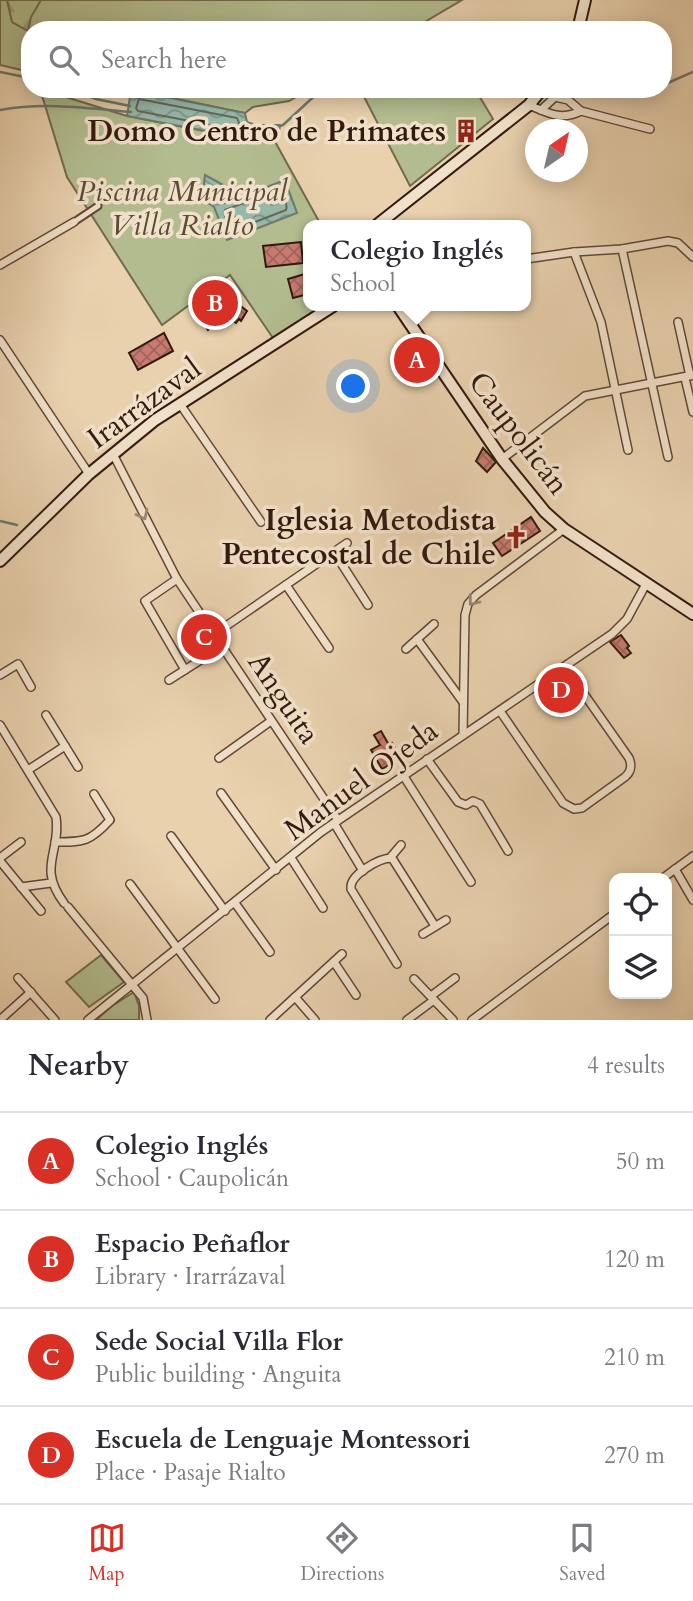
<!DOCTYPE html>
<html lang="en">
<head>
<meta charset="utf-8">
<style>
  :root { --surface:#fff; --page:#f2f2f3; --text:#2b2b33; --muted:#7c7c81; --line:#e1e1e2; --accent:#d93025 }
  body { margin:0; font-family:Cardo,serif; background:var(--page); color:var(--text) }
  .controls { position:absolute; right:21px; bottom:21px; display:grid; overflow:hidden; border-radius:14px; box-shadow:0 4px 18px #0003 }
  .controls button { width:63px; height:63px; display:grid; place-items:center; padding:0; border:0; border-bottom:2px solid var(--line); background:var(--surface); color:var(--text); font:35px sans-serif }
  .compass { position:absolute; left:525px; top:119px; width:63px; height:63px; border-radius:50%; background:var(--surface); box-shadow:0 4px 18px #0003; rotate:34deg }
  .you { position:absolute; left:354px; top:387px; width:24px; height:24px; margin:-18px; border:5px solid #fff; border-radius:50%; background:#1a73e8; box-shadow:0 0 0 10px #1a73e833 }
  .badge { display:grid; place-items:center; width:46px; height:46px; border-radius:50%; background:var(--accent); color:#fff; font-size:23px; font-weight:700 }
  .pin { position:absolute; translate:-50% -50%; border:4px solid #fff; box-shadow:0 2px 7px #0006 }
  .popup { position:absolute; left:303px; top:220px; width:228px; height:91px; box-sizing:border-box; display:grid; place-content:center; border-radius:14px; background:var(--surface); filter:drop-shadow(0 2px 5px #0005); font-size:23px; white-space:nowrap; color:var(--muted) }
  .popup b { font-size:26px; color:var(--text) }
  .popup::after { content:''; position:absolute; left:50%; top:100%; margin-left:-14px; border:14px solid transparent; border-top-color:var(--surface) }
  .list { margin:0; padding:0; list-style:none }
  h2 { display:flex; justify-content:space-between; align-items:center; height:91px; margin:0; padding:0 28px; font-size:30px }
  h2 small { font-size:23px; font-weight:400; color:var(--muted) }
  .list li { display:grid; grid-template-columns:46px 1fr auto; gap:21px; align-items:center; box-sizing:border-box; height:98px; padding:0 28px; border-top:2px solid var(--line) }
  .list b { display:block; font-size:26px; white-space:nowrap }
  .list p { margin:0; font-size:23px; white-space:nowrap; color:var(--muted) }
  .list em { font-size:23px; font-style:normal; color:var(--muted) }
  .icon { flex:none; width:38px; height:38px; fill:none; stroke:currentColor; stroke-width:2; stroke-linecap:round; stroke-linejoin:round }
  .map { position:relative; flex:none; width:693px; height:1020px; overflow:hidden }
  .search { position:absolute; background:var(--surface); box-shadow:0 4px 18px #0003; left:21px; right:21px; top:21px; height:77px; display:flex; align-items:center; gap:18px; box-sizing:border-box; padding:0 24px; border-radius:28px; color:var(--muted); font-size:26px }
  .sheet { height:483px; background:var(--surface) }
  nav { display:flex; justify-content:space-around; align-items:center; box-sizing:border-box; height:98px; border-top:2px solid var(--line); background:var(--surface); font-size:19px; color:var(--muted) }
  nav a { display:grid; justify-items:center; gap:4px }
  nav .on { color:var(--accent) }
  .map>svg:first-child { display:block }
  .green { fill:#b2bc8e; stroke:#726b4e; stroke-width:2 }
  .forest { fill:url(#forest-firs); stroke:#726b4e; stroke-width:2 }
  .water { fill:url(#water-waves); stroke:#6f786a; stroke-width:2 }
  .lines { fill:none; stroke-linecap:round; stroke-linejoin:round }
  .shore { stroke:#65685b; stroke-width:2 }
  .stream { stroke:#6f786a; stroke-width:2.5 }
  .building { fill:url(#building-cross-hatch); stroke:#331a0e; stroke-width:2 }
  .pedestrian-casing { stroke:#604836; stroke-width:9 }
  .minor-casing { stroke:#604836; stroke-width:10 }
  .secondary-casing { stroke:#331a0e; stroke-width:14 }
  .pedestrian { stroke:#f1e1ca; stroke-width:5 }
  .minor { stroke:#f1e1ca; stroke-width:7 }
  .secondary { stroke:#f1e1ca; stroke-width:10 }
  .oneway { stroke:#9c8775 }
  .labels { text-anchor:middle; stroke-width:7; stroke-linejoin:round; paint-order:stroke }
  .poi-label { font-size:30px; font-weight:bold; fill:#331a0e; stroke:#f1e1ca; text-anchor:end }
  .park-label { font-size:30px; font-style:italic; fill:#594b34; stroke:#f1e1ca }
  .street-label { font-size:30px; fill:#331a0e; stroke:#f1e1ca }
</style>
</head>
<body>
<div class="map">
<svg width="693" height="1020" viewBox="0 0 693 1020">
  <defs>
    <pattern id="forest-firs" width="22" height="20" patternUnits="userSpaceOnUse" patternTransform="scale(1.75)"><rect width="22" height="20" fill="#b2bc8e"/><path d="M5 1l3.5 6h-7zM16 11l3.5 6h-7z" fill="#9aa179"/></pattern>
    <pattern id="water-waves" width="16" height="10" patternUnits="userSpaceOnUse" patternTransform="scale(1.75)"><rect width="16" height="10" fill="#97b7a8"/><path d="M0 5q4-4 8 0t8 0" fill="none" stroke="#7c9487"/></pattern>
    <pattern id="building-cross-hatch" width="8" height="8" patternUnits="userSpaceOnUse" patternTransform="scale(1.75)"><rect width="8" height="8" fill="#c77a70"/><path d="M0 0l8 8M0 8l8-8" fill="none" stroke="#a2635a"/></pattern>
  </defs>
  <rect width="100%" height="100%" fill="#e9d1ae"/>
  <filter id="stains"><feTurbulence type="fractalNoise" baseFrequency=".00286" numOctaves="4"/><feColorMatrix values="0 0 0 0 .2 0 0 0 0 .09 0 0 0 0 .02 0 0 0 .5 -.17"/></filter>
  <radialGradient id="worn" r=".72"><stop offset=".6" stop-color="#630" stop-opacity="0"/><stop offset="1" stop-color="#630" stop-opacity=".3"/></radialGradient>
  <g class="green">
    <path d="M 0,0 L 462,0 L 411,30 L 30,30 L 30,72 L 0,65 Z"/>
    <path d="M 40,89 L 127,116 L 235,137 L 259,141 L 273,138 L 321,225 L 308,225 L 308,306 L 323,306 L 273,338 L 230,275 L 162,325 L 67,177 Z"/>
    <path d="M 128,89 L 310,89 L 289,101 L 253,107 L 245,113 Z"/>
    <path d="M 360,89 L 475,89 L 493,119 L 410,186 Z"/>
    <path d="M 101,955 L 124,982 L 89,1007 L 66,982 Z"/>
    <path d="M 134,992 L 139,1006 L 139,1020 L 96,1020 L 112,1006 Z"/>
  </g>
  <path class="forest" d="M 7,0 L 41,0 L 31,17 L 28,31 L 12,22 Z"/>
  <g class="water">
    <path d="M 131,90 L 245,113 L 247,122 L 256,125 L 280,125 C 280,137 269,139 259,141 L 127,116 Z"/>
    <path d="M 205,175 L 227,187 L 225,203 L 285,180 L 297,213 L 227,240 L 214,207 L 202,199 Z"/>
  </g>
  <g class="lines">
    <g class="shore">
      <path d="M 139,99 L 237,118 L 241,128 L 236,130 L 138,111 L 136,108 Z"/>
      <path d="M 278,190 C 283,192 288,205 286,210 L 234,230 L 230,228 L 224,213 L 225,210 Z"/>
    </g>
    <g class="stream">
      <path d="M 0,72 L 30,78"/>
      <path d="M 663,85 L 693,72"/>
      <path d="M 69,89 L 96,99 L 130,106"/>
      <path d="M 594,89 L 622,93 L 652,89"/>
      <path d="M 0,110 C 43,102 87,108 131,112"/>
      <path d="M 277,127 L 283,125 L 322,89"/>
      <path d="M 0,521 L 17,525"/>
    </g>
  </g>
  <g class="building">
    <circle cx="466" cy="132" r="6"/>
    <path d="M 301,242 L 303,263 L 266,267 L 263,246 Z"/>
    <path d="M 308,273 L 308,294 L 293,298 L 288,279 Z"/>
    <path d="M 224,281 L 237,298 L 208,330 L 192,307 Z"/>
    <path d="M 238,304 L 247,311 L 241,321 L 239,319 L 236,323 L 233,321 L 231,323 L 226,318 Z"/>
    <path d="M 164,333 L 173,351 L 138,370 L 129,353 Z"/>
    <path d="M 483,448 L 496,462 L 487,472 L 476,461 Z"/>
    <path d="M 531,517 L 540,531 L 502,556 L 493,543 Z"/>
    <path d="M 621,635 L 629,646 L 627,648 L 631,653 L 624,658 L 610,642 Z"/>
    <path d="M 562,680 L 570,692 L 560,699 L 552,687 Z"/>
    <path d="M 381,731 L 389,745 L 392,743 L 401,758 L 382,769 L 371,750 L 380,745 L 374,735 Z"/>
  </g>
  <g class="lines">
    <g class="pedestrian-casing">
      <path id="pedestrian" d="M 74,222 L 98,206"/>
    </g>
    <g class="minor-casing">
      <g id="minor">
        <path d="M 529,105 C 548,113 561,121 581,111 L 650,129"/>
        <path d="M 541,110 L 555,97 L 568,100 L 581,111"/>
        <path d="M 622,249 L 668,457"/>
        <path d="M 574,252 L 601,322 L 628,450"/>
        <path d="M 526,259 L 574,252 L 622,249 L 668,241 L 678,243 L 693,257"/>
        <path d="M 0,265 L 74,222"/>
        <path d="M 678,322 L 690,376"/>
        <path d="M 0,340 L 89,474"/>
        <path d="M 685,378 L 693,412"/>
        <path d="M 180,404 L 261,522"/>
        <path d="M 113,454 L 177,579 L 338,820"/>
        <path d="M 502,459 L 585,396 L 693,375"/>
        <path d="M 334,552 L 368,605"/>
        <path d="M 177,579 L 145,601 L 185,670"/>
        <path d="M 286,585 L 329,648"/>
        <path d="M 213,635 L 347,543"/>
        <path d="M 417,639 L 463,702"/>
        <path d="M 406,649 L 434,624"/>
        <path d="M 0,675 L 18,664 L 31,687"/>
        <path d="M 169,680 L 221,647"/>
        <path d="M 500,711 L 563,803 L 574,809 L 582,808 L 625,777 C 631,772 632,765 629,758 L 565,667"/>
        <path d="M 46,715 L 78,767"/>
        <path d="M 0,725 L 56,817 C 61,853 37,867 64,903"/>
        <path d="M 463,735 L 465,615 L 468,604 L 476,595 L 564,529"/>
        <path d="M 219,758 L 271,721"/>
        <path d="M 427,759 L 458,802 L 466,805 L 473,801 L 480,804 L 508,851"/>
        <path d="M 28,770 L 65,746"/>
        <path d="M 403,775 L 471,882"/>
        <path d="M 221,793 L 276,870"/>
        <path d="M 334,823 L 363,871"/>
        <path d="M 171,836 L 225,911"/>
        <path d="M 55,842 C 84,842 90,842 110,820 L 94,794"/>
        <path d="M 0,858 L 21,842"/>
        <path d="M 291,858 L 323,908"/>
        <path d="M 390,858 L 401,845"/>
        <path d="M 0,861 L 41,911"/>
        <path d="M 675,869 L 693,900"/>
        <path d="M 663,878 L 693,856"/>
        <path d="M 130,884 L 215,999"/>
        <path d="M 21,887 L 51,883"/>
        <path d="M 235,903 L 270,952"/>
        <path d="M 68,907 L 143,998 L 147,1020"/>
        <path d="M 423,934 L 446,920"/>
        <path d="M 334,962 L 356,995"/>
        <path d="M 397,964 L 351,889 C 349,875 379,858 392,858 L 435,926"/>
        <path d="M 18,978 L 55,1020"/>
        <path d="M 414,979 L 453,1020"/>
        <path d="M 431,996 L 455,978"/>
        <path d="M 295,997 L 315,1020"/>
        <path d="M 0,1020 L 31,992"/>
        <path d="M 88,1020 L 321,832 L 612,634 L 627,619 L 646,584"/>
        <path d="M 270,1020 L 342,954"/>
        <path d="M 407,1020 L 434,1000"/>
        <path d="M 472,1020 L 614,914"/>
      </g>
    </g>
    <g class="secondary-casing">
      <g id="secondary">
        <path d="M 578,30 L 585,0"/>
        <path d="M 377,225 L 529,105 L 542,89"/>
        <path d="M 398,306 L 502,459 L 545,512 L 564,529 L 693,614"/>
        <path d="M 0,561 L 89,474 L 155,420 L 333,306"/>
      </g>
    </g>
    <use href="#pedestrian" class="pedestrian"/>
    <use href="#minor" class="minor"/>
    <use href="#secondary" class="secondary"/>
  </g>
  <defs><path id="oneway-chevron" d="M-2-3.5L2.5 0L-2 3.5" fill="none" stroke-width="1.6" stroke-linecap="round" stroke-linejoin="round" transform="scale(1.75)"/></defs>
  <g class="oneway">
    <use href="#oneway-chevron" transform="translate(143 515) rotate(64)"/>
    <use href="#oneway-chevron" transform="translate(473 601) rotate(128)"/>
  </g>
  <defs>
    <g id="building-bare" transform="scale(1.89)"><path d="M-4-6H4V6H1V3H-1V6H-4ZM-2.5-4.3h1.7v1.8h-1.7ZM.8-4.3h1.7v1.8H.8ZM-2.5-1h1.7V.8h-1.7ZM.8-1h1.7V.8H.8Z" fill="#8f2418" stroke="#f1e1ca" stroke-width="2.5" paint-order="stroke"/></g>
    <g id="church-bare" transform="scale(1.89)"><path d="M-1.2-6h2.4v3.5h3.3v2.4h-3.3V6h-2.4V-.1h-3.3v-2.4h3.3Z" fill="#8f2418" stroke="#f1e1ca" stroke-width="2.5" paint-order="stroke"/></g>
  </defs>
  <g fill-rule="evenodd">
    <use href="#building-bare" x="466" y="131"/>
    <use href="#church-bare" x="516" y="537"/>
  </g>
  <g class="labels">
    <g class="poi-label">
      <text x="446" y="141">Domo Centro de Primates</text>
      <text x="496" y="530">Iglesia Metodista<tspan x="496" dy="34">Pentecostal de Chile</tspan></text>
    </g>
    <g class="park-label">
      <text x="182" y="201">Piscina Municipal<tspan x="182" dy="34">Villa Rialto</tspan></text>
    </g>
    <g class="street-label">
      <text transform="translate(144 403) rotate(-36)" y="10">Irarrázaval</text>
      <text transform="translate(519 433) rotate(53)" y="10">Caupolicán</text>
      <text transform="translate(284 698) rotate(56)" y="10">Anguita</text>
      <text transform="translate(361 780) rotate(-36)" y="10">Manuel Ojeda</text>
    </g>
  </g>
  <rect width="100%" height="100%" filter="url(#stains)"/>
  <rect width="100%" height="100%" fill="url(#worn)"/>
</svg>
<div class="controls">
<button><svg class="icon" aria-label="locate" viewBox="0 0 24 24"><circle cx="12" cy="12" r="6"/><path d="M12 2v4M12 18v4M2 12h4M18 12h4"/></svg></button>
<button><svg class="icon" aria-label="layers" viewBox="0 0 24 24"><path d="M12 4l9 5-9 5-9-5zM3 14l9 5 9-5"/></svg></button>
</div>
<svg class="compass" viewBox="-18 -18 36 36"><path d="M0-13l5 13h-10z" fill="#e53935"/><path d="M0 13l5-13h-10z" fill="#7c7c81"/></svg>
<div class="you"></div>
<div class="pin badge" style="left:417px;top:360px">A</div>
<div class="popup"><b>Colegio Inglés</b>School</div>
<div class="pin badge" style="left:215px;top:303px">B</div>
<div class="pin badge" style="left:204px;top:637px">C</div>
<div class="pin badge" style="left:561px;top:690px">D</div>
<div class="search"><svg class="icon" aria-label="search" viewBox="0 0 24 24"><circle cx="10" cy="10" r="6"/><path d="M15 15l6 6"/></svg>Search here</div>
</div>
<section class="sheet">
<h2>Nearby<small>4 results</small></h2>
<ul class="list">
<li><span class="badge">A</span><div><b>Colegio Inglés</b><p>School · Caupolicán</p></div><em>50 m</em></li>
<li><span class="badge">B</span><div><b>Espacio Peñaflor</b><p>Library · Irarrázaval</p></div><em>120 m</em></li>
<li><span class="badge">C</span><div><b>Sede Social Villa Flor</b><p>Public building · Anguita</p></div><em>210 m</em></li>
<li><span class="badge">D</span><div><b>Escuela de Lenguaje Montessori</b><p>Place · Pasaje Rialto</p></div><em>270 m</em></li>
</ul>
</section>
<nav>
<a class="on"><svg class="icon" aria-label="map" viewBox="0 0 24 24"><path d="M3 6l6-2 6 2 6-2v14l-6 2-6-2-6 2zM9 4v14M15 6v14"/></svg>Map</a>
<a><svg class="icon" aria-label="directions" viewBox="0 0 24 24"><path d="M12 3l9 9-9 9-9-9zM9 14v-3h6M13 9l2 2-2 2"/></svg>Directions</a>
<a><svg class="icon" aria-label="saved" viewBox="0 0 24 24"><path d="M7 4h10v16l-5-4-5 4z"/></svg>Saved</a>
</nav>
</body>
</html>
